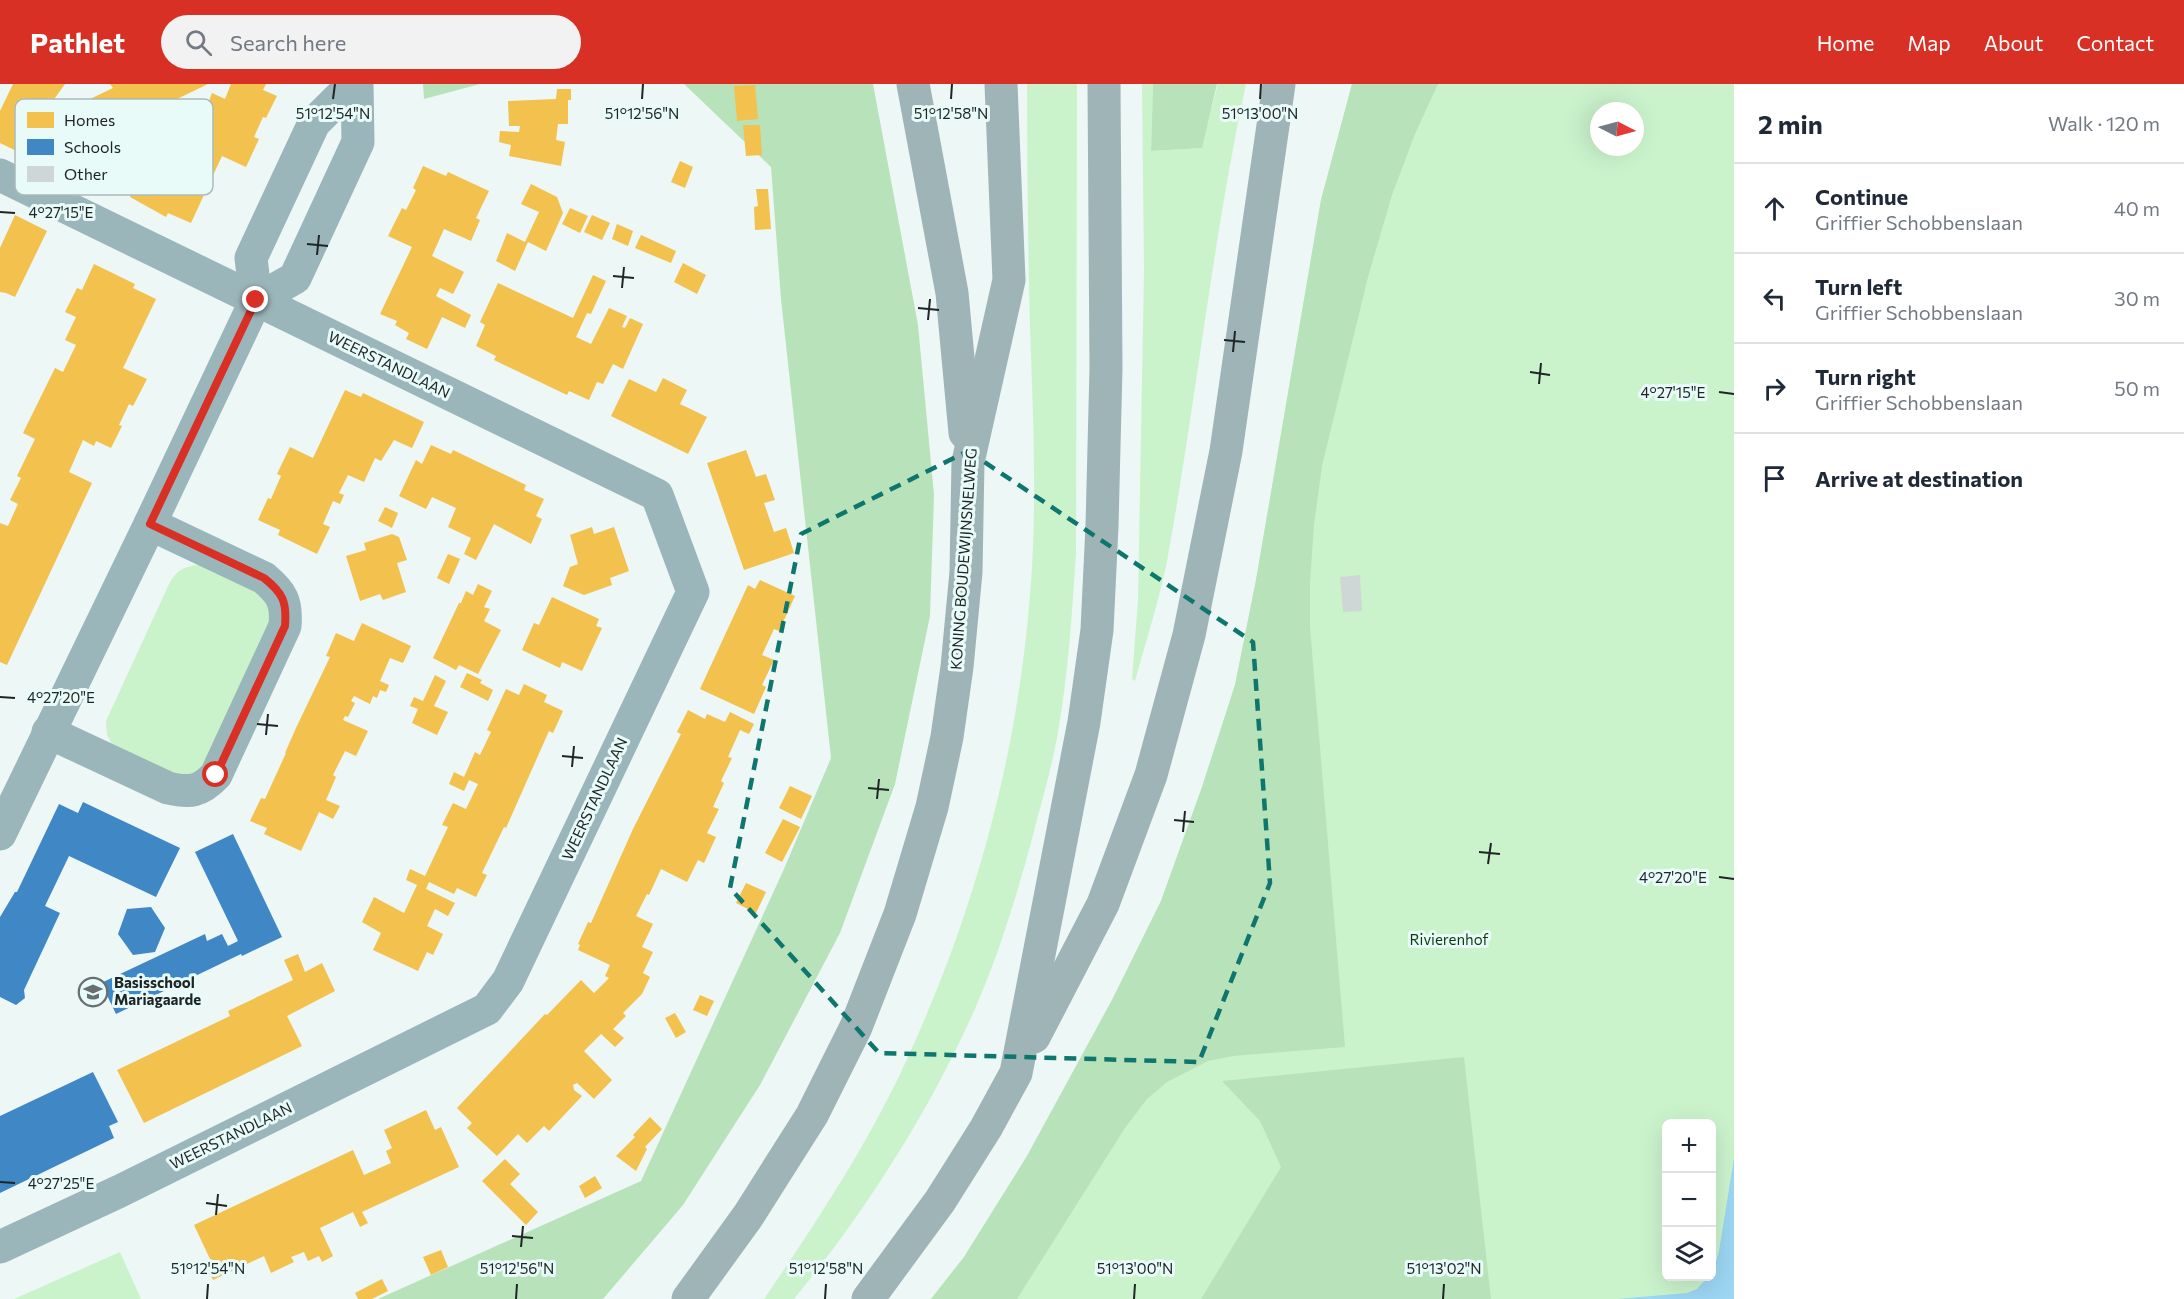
<!DOCTYPE html>
<html lang="en">
<head>
<meta charset="utf-8">
<style>
  :root { --surface:#fff; --page:#f2f2f3; --text:#1f2937; --muted:#747a83; --line:#e0e1e3; --accent:#d93025 }
  body { margin:0; font-family:Commissioner,sans-serif; background:var(--page); color:var(--text) }
  .controls { position:absolute; right:18px; bottom:18px; display:grid; overflow:hidden; border-radius:9px; box-shadow:0 6px 24px #0002 }
  .controls button { width:54px; height:54px; display:grid; place-items:center; padding:0; border:0; border-bottom:2px solid var(--line); background:var(--surface); color:var(--text); font:30px sans-serif }
  .compass { position:absolute; left:1590px; top:18px; width:54px; height:54px; border-radius:50%; background:var(--surface); box-shadow:0 6px 24px #0002; rotate:96deg }
  .stop { position:absolute; width:18px; height:18px; margin:-14px; border:4px solid #d93025; border-radius:50%; background:#fff }
  .stop.end { background:#d93025; border-color:#fff; box-shadow:0 2px 6px #0008 }
  .list { margin:0; padding:0; list-style:none }
  h2 { display:flex; justify-content:space-between; align-items:center; height:78px; margin:0; padding:0 24px; font-size:26px }
  h2 small { font-size:20px; font-weight:400; color:var(--muted) }
  .list li { display:grid; grid-template-columns:39px 1fr auto; gap:18px; align-items:center; box-sizing:border-box; height:90px; padding:0 24px; border-top:2px solid var(--line) }
  .list b { display:block; font-size:22px; white-space:nowrap }
  .list p { margin:0; font-size:20px; white-space:nowrap; color:var(--muted) }
  .list em { font-size:20px; font-style:normal; color:var(--muted) }
  .icon { flex:none; width:33px; height:33px; fill:none; stroke:currentColor; stroke-width:2; stroke-linecap:round; stroke-linejoin:round }
  .map { position:relative; flex:none; width:1734px; height:1215px; overflow:hidden }
  header { display:flex; align-items:center; gap:36px; box-sizing:border-box; height:84px; padding:0 30px; background:var(--accent); color:#fff }
  header strong { font-size:28px }
  nav { display:flex; gap:33px; margin-inline-start:auto; font-size:21px }
  .search { width:420px; height:54px; background:var(--page); display:flex; align-items:center; gap:15px; box-sizing:border-box; padding:0 21px; border-radius:33px; color:var(--muted); font-size:22px }
  main { display:flex }
  aside { flex:1; background:var(--surface) }
  .map>svg:first-child { display:block }
  .green { fill:#caf3cc; fill-rule:evenodd }
  .forest { fill:#b8e2ba }
  .water { fill:#9cd6f3 }
  .homes { fill:#f2c14e }
  .schools { fill:#3f88c5 }
  .building { fill:#cfd7d6 }
  .lines { fill:none; stroke-linecap:round; stroke-linejoin:round }
  .minor { stroke:#9bb6ba; stroke-width:33 }
  .highway { stroke:#9fb4b6; stroke-width:33 }
  .route { stroke:#d93025; stroke-width:8 }
  .marked { fill:none; stroke:#0f766e; stroke-width:4.5; stroke-dasharray:12 8; stroke-linejoin:round }
  .ticks { fill:none; stroke:#1e2524; stroke-width:2 }
  .labels { text-anchor:middle; stroke-width:6; stroke-linejoin:round; paint-order:stroke }
  .street-label { font-size:15px; fill:#1e2524; stroke:#e8fbf9 }
  .park-label { font-size:15px; fill:#0c3c0b; stroke:#e8fbf9 }
  .poi-label { font-size:15px; font-weight:bold; fill:#1e2524; stroke:#e8fbf9; text-anchor:start }
  .key { fill:#e8fbf9; stroke:#abbbb9; stroke-width:1.5 }
  .key-label { font-size:16px; fill:#1e2524 }
  .ticks-label { font-size:15px; text-anchor:middle; fill:#1e2524; stroke:#e8fbf9; stroke-width:6; stroke-linejoin:round; paint-order:stroke }
</style>
</head>
<body>
<header>
<strong>Pathlet</strong>
<div class="search"><svg class="icon" aria-label="search" viewBox="0 0 24 24"><circle cx="10" cy="10" r="6"/><path d="M15 15l6 6"/></svg>Search here</div>
<nav><a>Home</a><a>Map</a><a>About</a><a>Contact</a></nav>
</header>
<main>
<div class="map">
<svg width="1734" height="1215" viewBox="0 0 1734 1215">
  <rect width="100%" height="100%" fill="#ecf7f6"/>
  <g class="green">
    <path d="M 1027,0 L 1077,0 L 1076,469 C 1072,531 1068,593 1057,654 C 1051,687 1041,719 1033,751 C 1017,811 999,870 974,927 C 928,1030 865,1128 794,1215 L 764,1215 C 816,1139 870,1057 908,973 C 977,822 1019,666 1031,499 C 1037,414 1033,329 1030,243 C 1028,162 1027,81 1027,0 Z"/>
    <path d="M 1142,0 L 1153,0 L 1151,67 L 1201,64 L 1218,0 L 1246,0 C 1212,158 1196,319 1167,477 C 1159,517 1146,557 1135,597 L 1132,595 L 1138,516 L 1144,186 Z"/>
    <path d="M 1352,0 L 1734,0 L 1734,1215 L 931,1215 L 964,1173 L 1027,1072 L 1112,916 L 1161,817 L 1202,703 L 1235,601 L 1256,496 L 1321,116 ZM 1599,27 L 1635,27 L 1635,63 L 1599,63 ZM 1666,1040 L 1712,1040 L 1712,1192 L 1666,1192 Z"/>
    <path d="M 196,481 L 204,481 L 264,511 L 272,534 L 205,678 L 199,686 L 184,693 L 113,662 L 107,651 L 106,637 L 169,500 C 175,488 183,483 196,481 Z"/>
    <path d="M 120,1168 L 141,1215 L 14,1215 Z"/>
  </g>
  <g class="forest">
    <path d="M 423,0 L 480,0 L 424,15 Z"/>
    <path d="M 684,0 L 873,0 L 918,241 L 934,411 L 930,532 L 895,700 L 840,849 L 760,1001 L 683,1121 L 603,1215 L 378,1215 L 641,1097 L 784,785 L 831,674 L 781,215 L 771,83 Z"/>
    <path d="M 1153,0 L 1217,0 L 1202,64 L 1151,67 Z"/>
    <path d="M 1352,0 L 1438,0 L 1415,50 L 1392,111 L 1368,193 L 1322,382 L 1314,441 L 1310,499 L 1310,543 L 1345,963 L 1233,972 L 1208,977 L 1167,998 L 1147,1015 L 1125,1044 L 1017,1215 L 931,1215 L 964,1173 L 1027,1072 L 1112,916 L 1161,817 L 1202,703 L 1235,601 L 1256,496 L 1321,116 Z"/>
    <path d="M 1464,973 L 1491,1215 L 1201,1215 L 1281,1083 L 1260,1037 L 1222,997 Z"/>
  </g>
  <path class="water" d="M 1734,1074 L 1734,1215 L 1617,1215 L 1687,1209 L 1697,1205 L 1708,1193 L 1712,1192 L 1719,1167 Z"/>
  <g class="homes">
    <path d="M 13,0 L 65,0 L 52,18 L 69,25 L 113,4 L 110,0 L 208,0 L 173,17 L 186,22 L 152,41 L 139,34 L 131,38 L 140,42 L 133,57 L 123,52 L 112,74 L 98,68 L 83,99 L 0,59 L 0,27 Z"/>
    <path d="M 231,0 L 266,0 L 263,6 L 277,12 L 266,34 L 263,33 L 254,53 L 259,55 L 246,83 L 222,72 L 191,139 L 168,129 L 166,133 L 130,113 L 157,57 L 166,61 L 171,49 L 184,55 L 189,42 L 186,40 L 193,25 L 204,30 L 212,9 L 225,15 Z"/>
    <path d="M 755,1 L 758,35 L 737,37 L 734,2 Z"/>
    <path d="M 557,5 L 571,5 L 571,16 L 568,16 L 568,40 L 558,40 L 556,56 L 565,58 L 561,82 L 509,72 L 511,61 L 499,58 L 500,47 L 519,48 L 520,42 L 509,42 L 508,17 L 556,15 Z"/>
    <path d="M 743,41 L 760,41 L 762,71 L 746,72 Z"/>
    <path d="M 680,77 L 693,83 L 685,104 L 671,98 Z"/>
    <path d="M 423,82 L 446,92 L 448,88 L 489,107 L 476,134 L 480,136 L 471,157 L 444,145 L 432,172 L 464,188 L 453,210 L 440,204 L 436,212 L 471,231 L 465,244 L 442,233 L 427,265 L 406,255 L 409,249 L 395,241 L 397,237 L 380,230 L 412,163 L 388,152 L 402,124 L 406,126 L 416,106 L 413,104 Z"/>
    <path d="M 531,100 L 557,113 L 563,129 L 546,167 L 528,158 L 515,187 L 496,177 L 507,149 L 525,158 L 539,128 L 521,120 Z"/>
    <path d="M 756,105 L 768,105 L 771,145 L 755,146 L 754,123 L 758,122 Z"/>
    <path d="M 570,124 L 588,132 L 580,149 L 562,140 Z"/>
    <path d="M 15,131 L 47,147 L 15,213 L 6,209 L 0,208 L 0,164 Z"/>
    <path d="M 592,131 L 610,139 L 602,156 L 584,148 Z"/>
    <path d="M 617,140 L 633,147 L 628,162 L 612,155 Z"/>
    <path d="M 641,151 L 676,167 L 671,179 L 635,164 Z"/>
    <path d="M 683,179 L 706,191 L 697,210 L 674,198 Z"/>
    <path d="M 94,180 L 135,200 L 133,204 L 156,215 L 123,284 L 147,295 L 133,322 L 129,320 L 119,341 L 122,342 L 111,364 L 96,357 L 94,362 L 83,356 L 69,388 L 92,399 L 7,581 L 0,578 L 0,439 L 8,442 L 18,420 L 10,416 L 21,394 L 17,392 L 35,355 L 23,349 L 55,284 L 63,288 L 76,261 L 65,256 L 76,233 L 65,228 L 77,204 L 82,206 Z"/>
    <path d="M 593,191 L 606,197 L 591,230 L 587,229 L 576,253 L 591,260 L 609,224 L 627,232 L 622,243 L 625,244 L 630,234 L 643,240 L 623,285 L 613,280 L 603,300 L 597,298 L 589,316 L 569,307 L 567,311 L 494,276 L 496,272 L 476,262 L 485,241 L 480,238 L 498,199 L 573,234 Z"/>
    <path d="M 663,294 L 687,306 L 680,320 L 707,333 L 688,370 L 611,332 L 629,295 L 656,308 Z"/>
    <path d="M 345,306 L 361,313 L 363,309 L 424,338 L 412,364 L 394,356 L 381,377 L 375,374 L 364,398 L 348,391 L 339,409 L 344,411 L 340,420 L 333,417 L 323,440 L 330,443 L 317,470 L 278,451 L 280,446 L 258,436 L 268,414 L 271,415 L 281,392 L 277,390 L 290,363 L 313,374 Z"/>
    <path d="M 431,361 L 451,370 L 453,366 L 526,401 L 524,406 L 544,415 L 536,432 L 542,435 L 531,460 L 494,440 L 476,476 L 464,470 L 471,454 L 448,443 L 456,424 L 432,413 L 426,425 L 399,412 L 416,376 L 422,380 Z"/>
    <path d="M 746,366 L 756,393 L 766,390 L 775,416 L 764,419 L 774,448 L 786,444 L 794,469 L 744,486 L 707,379 Z"/>
    <path d="M 385,423 L 398,429 L 392,444 L 378,437 Z"/>
    <path d="M 592,443 L 594,450 L 614,443 L 629,487 L 610,494 L 612,501 L 584,511 L 563,502 L 570,483 L 578,480 L 570,451 Z"/>
    <path d="M 392,450 L 399,453 L 407,476 L 397,479 L 406,508 L 383,516 L 380,510 L 360,517 L 346,472 L 366,466 L 364,459 Z"/>
    <path d="M 448,470 L 460,475 L 449,500 L 437,494 Z"/>
    <path d="M 760,496 L 795,512 L 779,547 L 774,545 L 762,571 L 774,576 L 762,601 L 766,603 L 754,630 L 700,605 L 748,501 L 755,505 Z"/>
    <path d="M 478,500 L 492,507 L 484,523 L 490,525 L 484,537 L 501,546 L 478,590 L 459,581 L 456,586 L 433,574 L 459,519 L 461,519 L 466,507 L 473,511 Z"/>
    <path d="M 552,513 L 599,535 L 596,542 L 602,544 L 582,587 L 562,578 L 560,584 L 522,566 L 534,539 L 539,541 Z"/>
    <path d="M 362,539 L 411,562 L 403,579 L 390,574 L 380,597 L 389,601 L 386,608 L 380,606 L 377,614 L 373,612 L 370,620 L 354,612 L 351,617 L 355,619 L 348,633 L 345,632 L 343,636 L 368,647 L 356,672 L 345,667 L 333,691 L 336,693 L 326,716 L 340,722 L 333,735 L 319,728 L 301,767 L 264,750 L 267,744 L 250,737 L 261,714 L 265,715 L 286,669 L 285,669 L 296,644 L 330,573 L 326,572 L 336,549 L 354,557 Z"/>
    <path d="M 467,589 L 482,596 L 480,599 L 493,606 L 488,617 L 460,603 Z"/>
    <path d="M 435,591 L 446,597 L 434,622 L 448,628 L 437,651 L 412,639 L 418,625 L 410,622 L 414,613 L 423,617 Z"/>
    <path d="M 524,600 L 547,611 L 544,618 L 563,627 L 553,649 L 549,647 L 506,744 L 504,743 L 482,789 L 487,791 L 476,813 L 457,804 L 454,810 L 429,798 L 426,805 L 455,819 L 448,832 L 435,825 L 427,842 L 443,850 L 433,871 L 427,868 L 418,887 L 373,866 L 381,849 L 362,838 L 374,813 L 404,829 L 417,801 L 406,796 L 410,785 L 425,792 L 448,743 L 442,741 L 453,719 L 466,725 L 478,700 L 469,696 L 464,707 L 449,700 L 454,688 L 464,693 L 475,668 L 480,671 L 491,648 L 487,646 L 506,605 L 519,611 Z"/>
    <path d="M 688,626 L 705,635 L 707,630 L 725,638 L 730,628 L 754,640 L 749,650 L 740,646 L 728,673 L 732,674 L 721,697 L 724,699 L 713,723 L 719,725 L 707,749 L 716,753 L 704,779 L 698,776 L 687,798 L 661,785 L 649,811 L 647,810 L 636,832 L 653,840 L 642,863 L 653,868 L 643,889 L 650,893 L 642,910 L 623,929 L 626,932 L 613,945 L 624,954 L 615,963 L 601,950 L 584,967 L 612,996 L 594,1015 L 577,999 L 573,1001 L 574,1006 L 582,1012 L 549,1047 L 544,1042 L 527,1059 L 518,1050 L 497,1072 L 467,1044 L 472,1039 L 457,1024 L 545,930 L 547,931 L 581,896 L 594,909 L 609,894 L 605,892 L 610,881 L 578,866 L 580,861 L 578,860 L 588,838 L 591,839 L 633,745 L 681,650 L 677,648 Z"/>
    <path d="M 790,702 L 812,712 L 801,735 L 779,724 Z"/>
    <path d="M 783,735 L 800,743 L 782,778 L 765,769 Z"/>
    <path d="M 746,799 L 766,808 L 756,829 L 736,819 Z"/>
    <path d="M 298,870 L 305,888 L 322,879 L 335,907 L 287,932 L 302,962 L 144,1039 L 117,986 L 230,932 L 228,927 L 293,896 L 284,876 Z"/>
    <path d="M 700,911 L 714,917 L 707,932 L 693,926 Z"/>
    <path d="M 675,929 L 686,948 L 676,954 L 665,934 Z"/>
    <path d="M 426,1026 L 435,1046 L 441,1043 L 459,1083 L 362,1128 L 368,1139 L 360,1143 L 353,1128 L 320,1144 L 333,1172 L 322,1178 L 319,1172 L 308,1177 L 304,1168 L 291,1173 L 294,1178 L 271,1189 L 264,1172 L 213,1196 L 204,1177 L 210,1175 L 194,1141 L 353,1066 L 364,1091 L 391,1079 L 386,1067 L 392,1064 L 384,1046 Z"/>
    <path d="M 650,1033 L 662,1045 L 645,1063 L 647,1065 L 636,1087 L 616,1072 L 635,1053 L 633,1051 Z"/>
    <path d="M 505,1075 L 520,1090 L 510,1100 L 538,1128 L 526,1141 L 482,1097 Z"/>
    <path d="M 595,1092 L 602,1104 L 585,1114 L 579,1102 Z"/>
    <path d="M 441,1166 L 448,1183 L 431,1191 L 423,1173 Z"/>
    <path d="M 382,1195 L 388,1207 L 372,1215 L 358,1215 L 355,1209 Z"/>
  </g>
  <g class="schools">
    <path d="M 83,718 L 180,764 L 156,813 L 69,772 L 45,822 L 60,829 L 24,906 L 25,914 L 16,921 L 0,913 L 0,833 L 15,808 L 17,808 L 59,720 L 78,729 Z"/>
    <path d="M 233,750 L 282,853 L 242,872 L 241,870 L 116,930 L 101,899 L 205,850 L 207,857 L 222,850 L 228,862 L 238,857 L 195,768 Z"/>
    <path d="M 151,823 L 165,844 L 155,868 L 133,871 L 118,850 L 127,825 Z"/>
    <path d="M 93,988 L 118,1038 L 109,1042 L 114,1054 L 0,1109 L 0,1032 Z"/>
  </g>
  <path class="building" d="M 1360,491 L 1362,527 L 1343,528 L 1340,493 Z"/>
  <g class="lines">
    <g class="minor">
      <path d="M 0,91 L 657,411 L 693,508 L 508,897 L 487,925 L 120,1107 L 0,1163"/>
      <path d="M 256,216 L 295,194 L 358,58 L 357,0"/>
      <path d="M 48,648 L 168,704 C 190,709 200,708 216,691 L 285,542 C 287,518 282,509 264,494 L 150,440"/>
      <path d="M 0,750 L 150,440 L 256,216 L 251,174 L 314,39 L 353,0"/>
    </g>
    <g class="highway">
      <path d="M 913,0 L 952,209 L 965,349"/>
      <path d="M 1034,953 L 1103,820 L 1151,691 L 1189,551 L 1226,367 L 1279,0"/>
      <path d="M 688,1215 L 748,1132 L 812,1031 L 856,943 L 900,830 L 932,723 L 947,653 L 957,583 L 966,488 L 968,378 L 1009,196 L 1001,0"/>
      <path d="M 868,1215 L 940,1117 L 986,1044 L 1016,989 L 1084,638 L 1097,546 L 1102,442 L 1106,284 L 1104,0"/>
    </g>
  </g>
  <g class="lines">
    <path class="route" d="M 216,691 L 285,542 C 287,518 283,509 264,494 L 150,440 L 256,216"/>
  </g>
  <path class="marked" d="M 968,367 L 1253,558 L 1270,799 L 1199,978 L 879,969 L 730,804 L 801,450 Z"/>
  <path class="ticks" d="M 333,15 L 335,0M 642,15 L 643,0M 951,15 L 952,0M 1260,15 L 1261,0M 0,128 L 15,129M 307,160 L 328,162M 317,171 L 319,151M 613,192 L 634,194M 622,204 L 624,183M 918,224 L 939,226M 928,236 L 930,215M 1224,256 L 1245,258M 1233,268 L 1235,247M 1530,288 L 1550,291M 1539,300 L 1541,279M 1719,308 L 1734,310M 0,613 L 15,614M 257,640 L 278,642M 266,651 L 268,630M 562,672 L 583,674M 572,683 L 574,662M 868,704 L 889,706M 877,715 L 879,695M 1174,736 L 1194,738M 1183,748 L 1185,727M 1479,768 L 1500,770M 1488,780 L 1491,759M 1719,793 L 1734,795M 0,1098 L 15,1099M 206,1119 L 227,1122M 216,1131 L 218,1110M 512,1152 L 533,1154M 521,1163 L 523,1142M 207,1215 L 208,1200M 516,1215 L 517,1200M 825,1215 L 826,1200M 1134,1215 L 1135,1200M 1443,1215 L 1444,1200"/>
  <defs>
    <g id="school-ring" transform="scale(1.5)"><circle r="9.5" fill="#e8fbf9" stroke="#666e6e" stroke-width="1.5"/><path d="M0-5L7-2L0 1L-7-2ZM-4 1L0 2.5L4 1V4Q0 6-4 4Z" fill="#666e6e"/></g>
  </defs>
  <g fill-rule="evenodd">
    <use href="#school-ring" x="93" y="908"/>
  </g>
  <g class="labels">
    <g class="street-label">
      <text transform="translate(389 281) rotate(26)" y="5">WEERSTANDLAAN</text>
      <text transform="translate(964 475) rotate(-86)" y="5">KONING BOUDEWIJNSNELWEG</text>
      <text transform="translate(595 715) rotate(-65)" y="5">WEERSTANDLAAN</text>
      <text transform="translate(231 1052) rotate(-26)" y="5">WEERSTANDLAAN</text>
    </g>
    <g class="park-label">
      <text x="1449" y="861">Rivierenhof</text>
    </g>
    <g class="poi-label">
      <text x="114" y="904">Basisschool<tspan x="114" dy="17">Mariagaarde</tspan></text>
    </g>
  </g>
  <rect x="15" y="15" width="198" height="96" rx="9" class="key"/>
  <rect x="27" y="28" width="27" height="16" fill="#f2c14e"/>
  <rect x="27" y="55" width="27" height="16" fill="#3f88c5"/>
  <rect x="27" y="82" width="27" height="16" fill="#cfd7d6"/>
  <g class="key-label">
    <text x="64" y="42">Homes</text>
    <text x="64" y="69">Schools</text>
    <text x="64" y="96">Other</text>
  </g>
  <g class="ticks-label">
    <text x="333" y="35">51°12'54"N</text>
    <text x="642" y="35">51°12'56"N</text>
    <text x="951" y="35">51°12'58"N</text>
    <text x="1260" y="35">51°13'00"N</text>
    <text x="61" y="134">4°27'15"E</text>
    <text x="1673" y="314">4°27'15"E</text>
    <text x="61" y="619">4°27'20"E</text>
    <text x="1673" y="799">4°27'20"E</text>
    <text x="61" y="1105">4°27'25"E</text>
    <text x="208" y="1190">51°12'54"N</text>
    <text x="517" y="1190">51°12'56"N</text>
    <text x="826" y="1190">51°12'58"N</text>
    <text x="1135" y="1190">51°13'00"N</text>
    <text x="1444" y="1190">51°13'02"N</text>
  </g>
</svg>
<div class="controls">
<button>+</button>
<button>−</button>
<button><svg class="icon" aria-label="layers" viewBox="0 0 24 24"><path d="M12 4l9 5-9 5-9-5zM3 14l9 5 9-5"/></svg></button>
</div>
<svg class="compass" viewBox="-18 -18 36 36"><path d="M0-13l5 13h-10z" fill="#e53935"/><path d="M0 13l5-13h-10z" fill="#747a83"/></svg>
<div class="stop" style="left:216px;top:691px"></div>
<div class="stop end" style="left:256px;top:216px"></div>
</div>
<aside>
<h2>2 min<small>Walk · 120 m</small></h2>
<ul class="list">
<li><svg class="icon" aria-label="ahead" viewBox="0 0 24 24"><path d="M12 20V5M6 11l6-6 6 6"/></svg><div><b>Continue</b><p>Griffier Schobbenslaan</p></div><em>40 m</em></li>
<li><svg class="icon" aria-label="left" viewBox="0 0 24 24"><path d="M17 20v-9H6M10 6l-5 5 5 5"/></svg><div><b>Turn left</b><p>Griffier Schobbenslaan</p></div><em>30 m</em></li>
<li><svg class="icon" aria-label="right" viewBox="0 0 24 24"><path d="M7 20v-9h11M14 6l5 5-5 5"/></svg><div><b>Turn right</b><p>Griffier Schobbenslaan</p></div><em>50 m</em></li>
<li><svg class="icon" aria-label="arrive" viewBox="0 0 24 24"><path d="M6 21V4h12l-3 4 3 4H6"/></svg><div><b>Arrive at destination</b></div></li>
</ul>
</aside>
</main>
</body>
</html>
